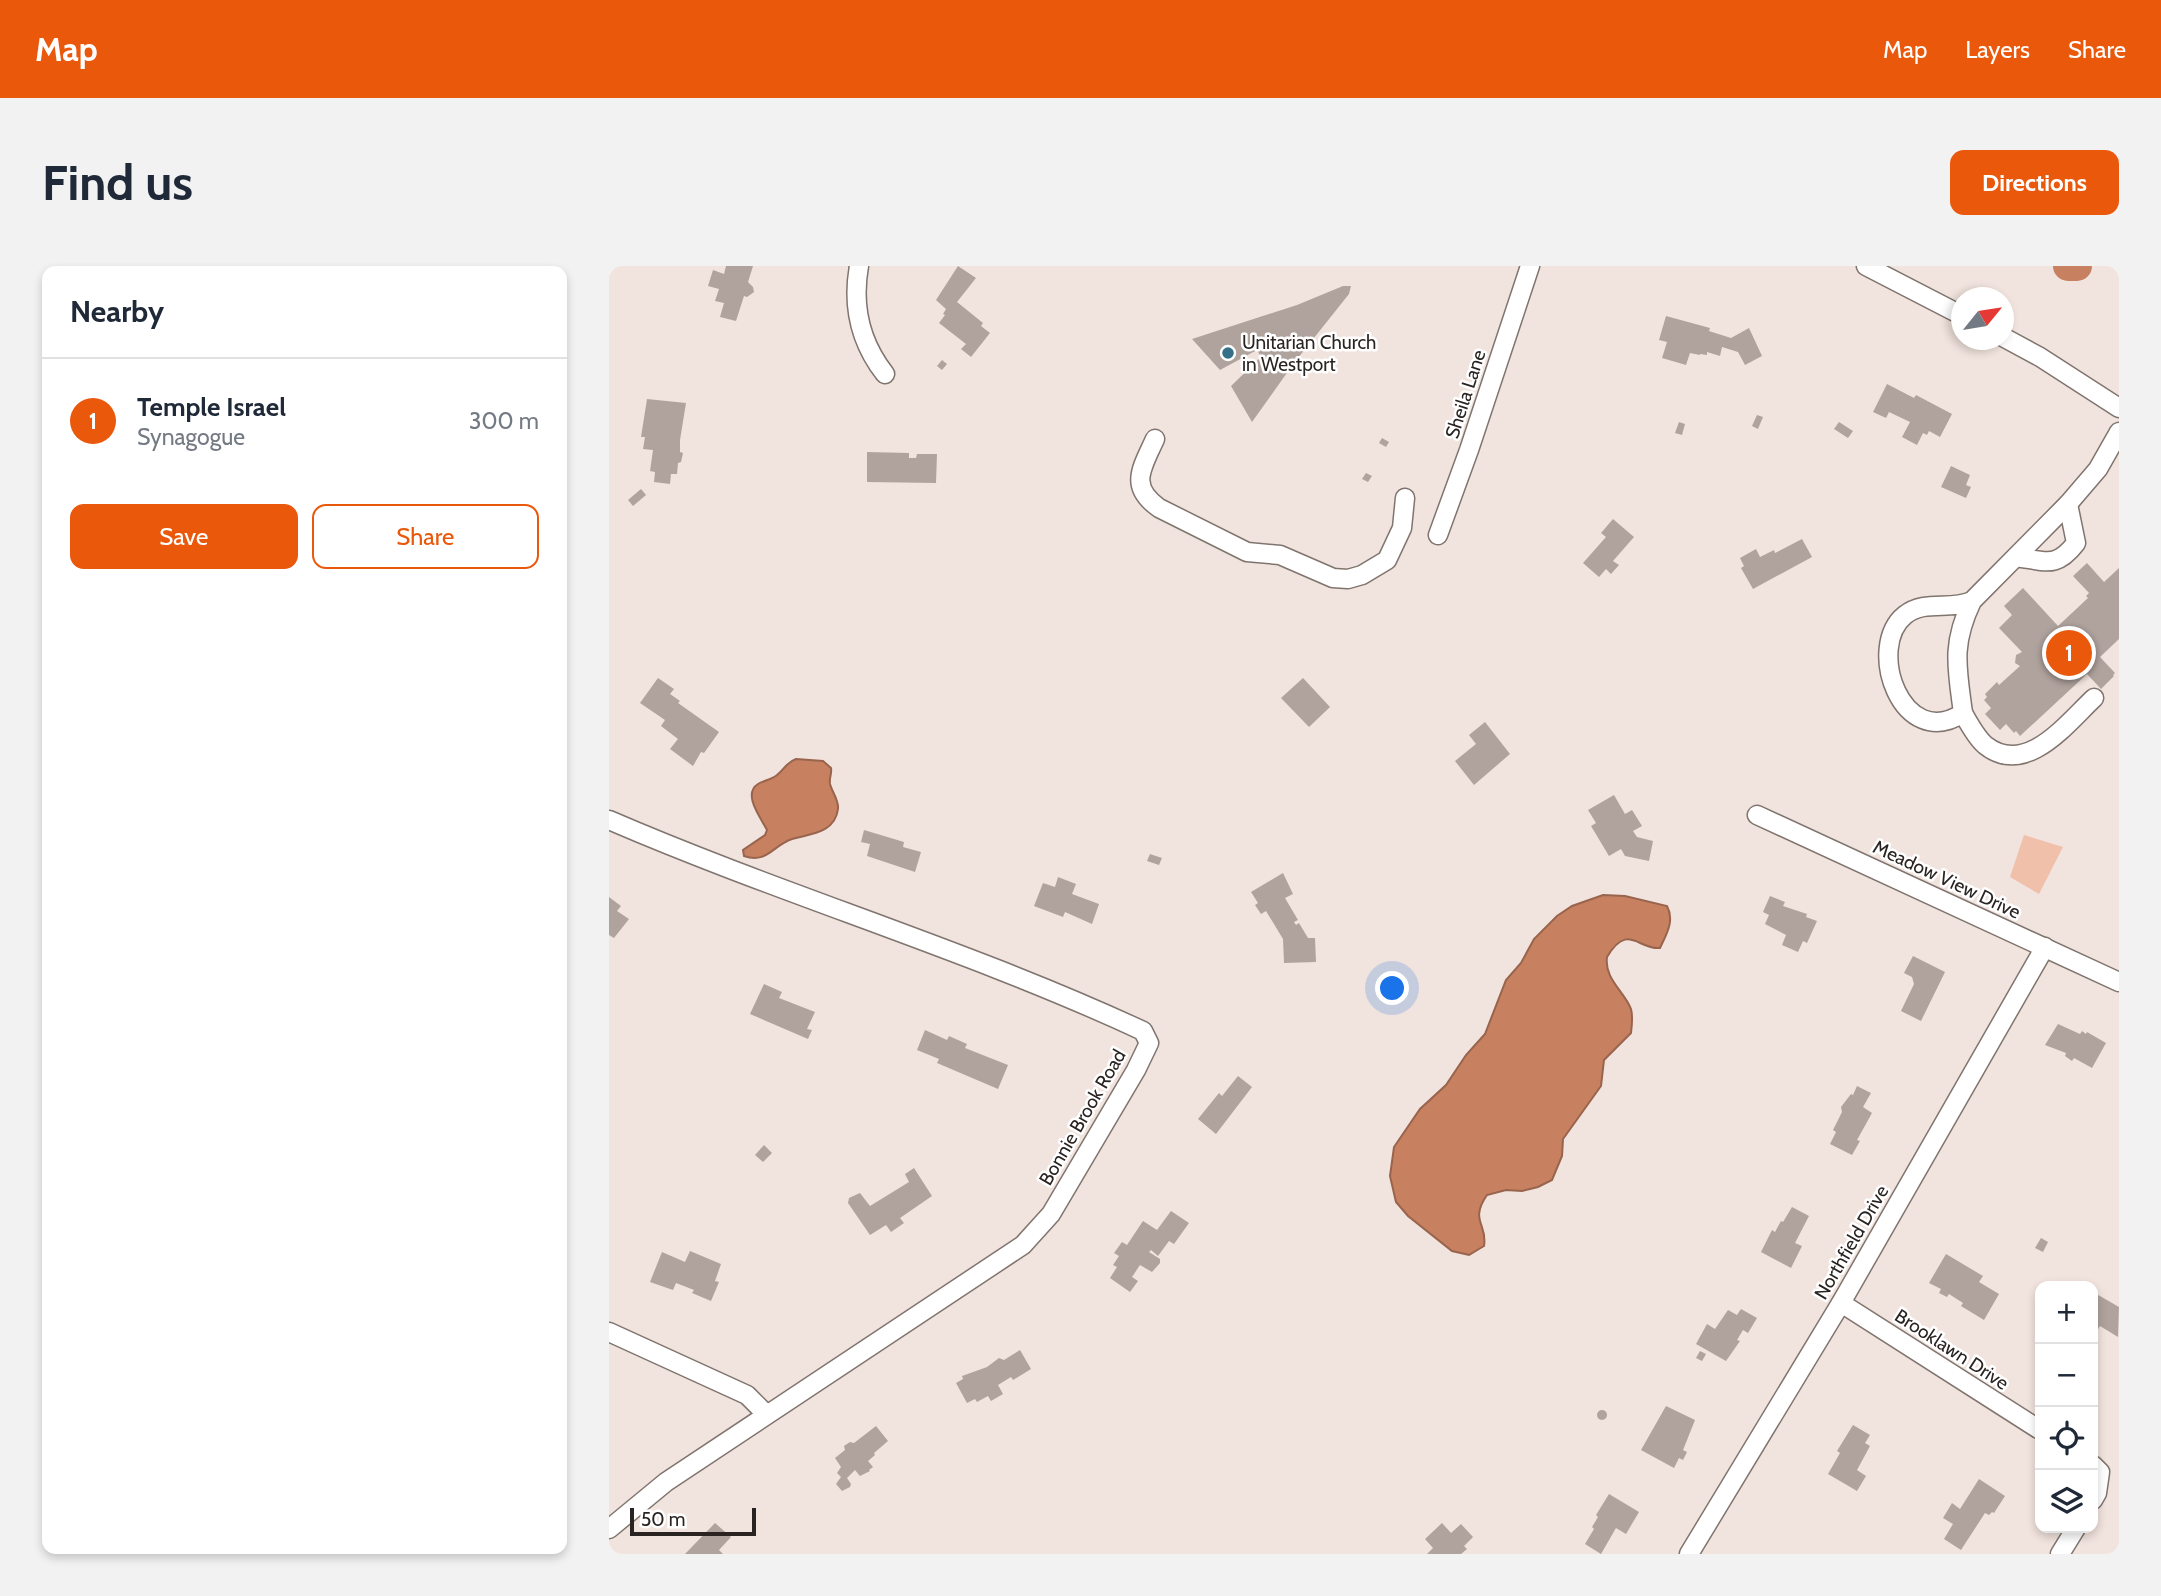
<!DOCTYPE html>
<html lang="en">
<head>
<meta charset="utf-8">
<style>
  :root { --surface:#fff; --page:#f2f2f3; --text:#1f2937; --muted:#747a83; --line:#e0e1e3; --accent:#ea580c }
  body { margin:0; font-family:Cabin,sans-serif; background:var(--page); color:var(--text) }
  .controls { position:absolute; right:21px; bottom:21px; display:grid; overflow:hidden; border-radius:14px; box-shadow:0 4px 10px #0003 }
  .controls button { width:63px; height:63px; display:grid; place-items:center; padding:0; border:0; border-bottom:2px solid var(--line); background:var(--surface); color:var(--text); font:35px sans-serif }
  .compass { position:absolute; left:1342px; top:21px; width:63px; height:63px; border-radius:50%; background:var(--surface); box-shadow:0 4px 10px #0003; rotate:60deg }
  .scale { position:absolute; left:21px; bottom:18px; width:126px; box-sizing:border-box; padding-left:7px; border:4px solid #292422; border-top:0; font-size:19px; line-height:24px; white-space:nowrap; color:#292422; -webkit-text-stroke:5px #fff; paint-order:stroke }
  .you { position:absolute; left:784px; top:723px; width:24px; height:24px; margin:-18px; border:5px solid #fff; border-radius:50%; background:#1a73e8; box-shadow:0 0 0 10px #1a73e833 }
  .badge { display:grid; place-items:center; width:46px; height:46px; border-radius:50%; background:var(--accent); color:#fff; font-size:23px; font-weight:700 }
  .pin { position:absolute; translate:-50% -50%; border:4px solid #fff; box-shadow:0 2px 7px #0006 }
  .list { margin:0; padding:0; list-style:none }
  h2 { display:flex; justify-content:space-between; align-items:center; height:91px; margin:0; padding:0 28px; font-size:30px }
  h2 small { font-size:23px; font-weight:400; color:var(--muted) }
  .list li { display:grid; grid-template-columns:46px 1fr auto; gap:21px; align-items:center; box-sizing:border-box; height:126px; padding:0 28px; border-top:2px solid var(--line) }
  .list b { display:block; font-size:26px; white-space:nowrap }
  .list p { margin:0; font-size:23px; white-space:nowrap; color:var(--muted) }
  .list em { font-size:23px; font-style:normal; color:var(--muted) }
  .actions { display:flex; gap:14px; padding:21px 28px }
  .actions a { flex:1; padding:16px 0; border:2px solid var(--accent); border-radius:14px; text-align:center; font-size:24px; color:var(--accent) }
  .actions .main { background:var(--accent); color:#fff }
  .icon { flex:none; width:38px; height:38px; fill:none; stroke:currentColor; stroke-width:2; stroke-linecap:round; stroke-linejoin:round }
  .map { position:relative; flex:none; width:1510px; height:1288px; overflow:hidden; border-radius:14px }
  header { display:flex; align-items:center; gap:42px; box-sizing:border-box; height:98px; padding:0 35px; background:var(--accent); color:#fff }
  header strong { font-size:33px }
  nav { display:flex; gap:38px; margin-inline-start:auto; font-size:24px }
  .intro { display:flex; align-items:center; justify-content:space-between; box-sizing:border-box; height:168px; padding:0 42px }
  h1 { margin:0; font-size:49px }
  .button { padding:18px 32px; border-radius:14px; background:var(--accent); color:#fff; font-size:24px; font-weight:700 }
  main { display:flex; gap:42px; padding:0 42px }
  aside { flex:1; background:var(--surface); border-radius:14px; box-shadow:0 4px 10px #0003 }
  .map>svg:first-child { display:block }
  .green { fill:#f0c0ab }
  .water { fill:#c78060; stroke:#98644d; stroke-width:2 }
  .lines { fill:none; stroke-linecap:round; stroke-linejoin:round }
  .river { stroke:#c78060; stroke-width:30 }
  .building { fill:#b0a39e }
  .minor-casing { stroke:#80746e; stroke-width:21 }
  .minor { stroke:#fff; stroke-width:18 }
  .poi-dot { fill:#366f88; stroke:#fff; stroke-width:2.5 }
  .labels { text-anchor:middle; stroke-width:5; stroke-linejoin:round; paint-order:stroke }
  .poi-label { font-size:19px; fill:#292422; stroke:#fff; text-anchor:start }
  .street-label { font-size:19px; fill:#292422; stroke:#fff }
</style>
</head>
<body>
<header>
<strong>Map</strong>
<nav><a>Map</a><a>Layers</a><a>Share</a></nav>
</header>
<div class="intro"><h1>Find us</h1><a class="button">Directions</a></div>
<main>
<aside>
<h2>Nearby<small></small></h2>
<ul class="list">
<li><span class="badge">1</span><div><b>Temple Israel</b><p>Synagogue</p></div><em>300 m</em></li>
</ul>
<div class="actions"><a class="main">Save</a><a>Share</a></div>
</aside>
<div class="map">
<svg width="1510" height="1288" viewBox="0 0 1510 1288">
  <rect width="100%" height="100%" fill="#f1e3dd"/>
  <path class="green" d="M 1415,569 L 1454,581 L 1430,628 L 1401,611 Z"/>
  <g class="water">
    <path d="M 187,493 L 214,495 L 222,502 C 223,508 220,511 221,518 C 223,526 230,534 229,543 C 226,568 199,568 183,573 C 163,580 158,598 135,590 L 134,584 L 156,569 L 158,564 C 152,552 133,528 149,518 C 154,515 160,514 165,511 C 174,506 176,497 187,493 Z"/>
    <path d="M 994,629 L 1016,630 L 1058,640 C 1066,655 1057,669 1051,682 C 1029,684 1019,656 998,691 C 995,713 1015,725 1022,743 C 1024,750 1023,759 1022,767 L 995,794 L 992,820 L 954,873 L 953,890 L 943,914 L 929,921 L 913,925 L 897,924 L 878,929 C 860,955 879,958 875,980 L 860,989 L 843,985 L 799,950 L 787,936 L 781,910 L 785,881 L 811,843 L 837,819 L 857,789 L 876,768 L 897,714 L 912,697 L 925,673 L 948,650 L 963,640 Z"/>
  </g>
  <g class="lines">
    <path class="river" d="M 1459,0 L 1468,0"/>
  </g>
  <g class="building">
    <path d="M 117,0 L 144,0 L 139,16 L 144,21 L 145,26 L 138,31 L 135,30 L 127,55 L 111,51 L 115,37 L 106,35 L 110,23 L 99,20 L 104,4 L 115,8 Z"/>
    <path d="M 349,0 L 367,12 L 348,36 L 374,57 L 372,60 L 381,67 L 362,91 L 352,83 L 357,78 L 330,57 L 336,49 L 334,48 L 337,43 L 327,34 Z"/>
    <path d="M 734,20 L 742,20 L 740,28 L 685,97 L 643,156 L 622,120 L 652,91 L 648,84 L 611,104 L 583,73 L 688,39 Z"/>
    <path d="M 1057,50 L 1101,62 L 1100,65 L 1122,72 L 1140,62 L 1153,90 L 1136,99 L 1129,86 L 1113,81 L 1111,90 L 1098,86 L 1098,89 L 1091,88 L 1091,89 L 1081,87 L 1077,99 L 1053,92 L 1058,76 L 1050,74 Z"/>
    <path d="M 333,94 L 338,98 L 333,104 L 328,100 Z"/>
    <path d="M 1278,118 L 1305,132 L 1307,129 L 1343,148 L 1331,171 L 1320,165 L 1318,169 L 1314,167 L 1308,179 L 1293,171 L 1301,156 L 1280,146 L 1277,152 L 1264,146 Z"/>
    <path d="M 38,133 L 77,137 L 71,174 L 71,186 L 74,187 L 72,196 L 69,197 L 68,208 L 62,208 L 61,218 L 45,216 L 46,206 L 41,205 L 44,184 L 34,183 L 36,171 L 32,171 Z"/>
    <path d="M 1148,149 L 1154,151 L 1149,163 L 1143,160 Z"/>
    <path d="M 1070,156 L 1076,158 L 1073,169 L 1066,167 Z"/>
    <path d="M 1230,156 L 1244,165 L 1239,172 L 1225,163 Z"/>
    <path d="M 773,172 L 780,176 L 777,181 L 770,177 Z"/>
    <path d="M 258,186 L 300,187 L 300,192 L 307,192 L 308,188 L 328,188 L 327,217 L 258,216 Z"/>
    <path d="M 1342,200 L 1361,209 L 1357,219 L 1362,221 L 1357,232 L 1332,221 Z"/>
    <path d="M 757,207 L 763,210 L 759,216 L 753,213 Z"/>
    <path d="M 32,223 L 37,229 L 24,240 L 19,234 Z"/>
    <path d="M 1004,253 L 1025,271 L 1004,295 L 1010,299 L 1002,308 L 997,303 L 990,311 L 974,297 L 997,271 L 992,267 Z"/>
    <path d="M 1193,273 L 1203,291 L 1144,323 L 1132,302 L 1135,300 L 1131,292 L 1147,283 L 1151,291 L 1165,284 L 1166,287 Z"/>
    <path d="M 1478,297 L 1495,316 L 1510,302 L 1510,373 L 1491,391 L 1506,407 L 1504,409 L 1505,410 L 1492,423 L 1478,408 L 1411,470 L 1407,465 L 1405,467 L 1397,458 L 1391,464 L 1376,448 L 1382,442 L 1375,434 L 1378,431 L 1376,428 L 1388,416 L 1390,419 L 1411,400 L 1406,397 L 1407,389 L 1413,386 L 1390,362 L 1403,349 L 1395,340 L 1414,322 L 1449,360 L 1479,332 L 1477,330 L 1480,327 L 1464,310 Z"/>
    <path d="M 49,412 L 65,423 L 61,428 L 71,435 L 69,437 L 110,466 L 95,487 L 92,486 L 84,500 L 61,483 L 69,473 L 52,460 L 56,454 L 31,437 Z"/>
    <path d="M 694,412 L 721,441 L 700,461 L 672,432 Z"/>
    <path d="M 876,456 L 901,488 L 865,519 L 846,495 L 867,478 L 860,469 Z"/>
    <path d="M 1005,529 L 1016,548 L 1023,544 L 1033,560 L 1024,565 L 1028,571 L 1044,575 L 1040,595 L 1016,590 L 1012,583 L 1000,590 L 982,560 L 987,557 L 979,544 Z"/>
    <path d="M 255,564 L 295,576 L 294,581 L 312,586 L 306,606 L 258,590 L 261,578 L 252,576 Z"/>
    <path d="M 541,588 L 553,592 L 550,599 L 538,595 Z"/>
    <path d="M 674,607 L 684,628 L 676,632 L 689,654 L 685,656 L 687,659 L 690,657 L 699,672 L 706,672 L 707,696 L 675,697 L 674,673 L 657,645 L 652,648 L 646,639 L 649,637 L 642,626 Z"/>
    <path d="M 449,611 L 467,618 L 463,628 L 490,638 L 483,658 L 456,646 L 454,651 L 425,640 L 434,617 L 446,621 Z"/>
    <path d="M 1161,630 L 1176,636 L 1174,640 L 1198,648 L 1197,651 L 1208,655 L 1198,677 L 1194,675 L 1189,686 L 1173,679 L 1177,669 L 1156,658 L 1160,649 L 1154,646 Z"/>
    <path d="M 0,631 L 12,640 L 8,645 L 20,653 L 5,672 L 0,669 Z"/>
    <path d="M 1304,690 L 1336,706 L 1312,755 L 1292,745 L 1305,718 L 1303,711 L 1295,707 Z"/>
    <path d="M 155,718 L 173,726 L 170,732 L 206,746 L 198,763 L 203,764 L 199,773 L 141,748 Z"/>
    <path d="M 1449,758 L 1471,768 L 1473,765 L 1477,768 L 1478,766 L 1497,777 L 1483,802 L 1465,792 L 1463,795 L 1456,790 L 1457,787 L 1436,779 Z"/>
    <path d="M 316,764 L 338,774 L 340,770 L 358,778 L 356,782 L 399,799 L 389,823 L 328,797 L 330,793 L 308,784 Z"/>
    <path d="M 629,810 L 643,821 L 607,868 L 589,853 L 610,827 L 613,830 Z"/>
    <path d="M 1248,820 L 1262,827 L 1254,841 L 1263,847 L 1248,874 L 1251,875 L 1243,889 L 1221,878 L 1227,866 L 1224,864 L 1233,846 L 1232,841 L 1242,828 L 1244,829 Z"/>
    <path d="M 155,879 L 163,887 L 154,896 L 146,889 Z"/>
    <path d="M 305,902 L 323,930 L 291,952 L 295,957 L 282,966 L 277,959 L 261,969 L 239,937 L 240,932 L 251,927 L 261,940 L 300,916 L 296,908 Z"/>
    <path d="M 1183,941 L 1200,950 L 1186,977 L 1193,980 L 1182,1002 L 1152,986 L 1163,964 L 1166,966 L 1172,955 L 1174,956 Z"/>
    <path d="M 562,945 L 580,957 L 565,978 L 560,975 L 549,990 L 542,984 L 540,986 L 551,993 L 551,997 L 543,1006 L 531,999 L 523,1011 L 529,1015 L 521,1026 L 501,1012 L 508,1001 L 504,999 L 510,990 L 505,987 L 513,976 L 518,979 L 534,955 L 548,964 Z"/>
    <path d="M 1432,972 L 1439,976 L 1434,986 L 1426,982 Z"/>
    <path d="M 81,985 L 112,998 L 106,1015 L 110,1016 L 102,1035 L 83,1027 L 85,1024 L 67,1017 L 64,1024 L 41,1016 L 53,986 L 76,996 Z"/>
    <path d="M 1337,988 L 1374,1010 L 1370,1016 L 1390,1028 L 1375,1054 L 1352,1040 L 1354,1037 L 1340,1028 L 1338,1031 L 1330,1027 L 1332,1023 L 1320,1017 Z"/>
    <path d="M 1484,1026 L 1510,1041 L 1509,1071 L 1491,1060 L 1488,1065 L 1484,1062 Z"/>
    <path d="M 1132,1043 L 1148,1052 L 1139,1067 L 1134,1064 L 1128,1074 L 1131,1075 L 1117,1095 L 1087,1078 L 1098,1058 L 1106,1063 L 1119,1044 L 1128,1049 Z"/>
    <path d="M 411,1084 L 422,1103 L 404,1114 L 402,1111 L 389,1119 L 394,1128 L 382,1135 L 379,1130 L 368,1136 L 366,1133 L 358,1137 L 347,1117 L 354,1113 L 353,1110 L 378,1101 L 390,1092 L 395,1094 Z"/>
    <path d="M 1091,1085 L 1097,1088 L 1093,1095 L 1087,1092 Z"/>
    <path d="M 1057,1140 L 1086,1154 L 1074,1184 L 1078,1186 L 1074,1194 L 1070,1192 L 1065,1202 L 1032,1184 Z"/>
    <circle cx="993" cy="1149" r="5"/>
    <path d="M 1244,1159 L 1261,1169 L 1256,1177 L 1261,1180 L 1248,1204 L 1257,1210 L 1248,1225 L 1219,1208 L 1231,1187 L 1228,1185 Z"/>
    <path d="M 267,1160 L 279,1175 L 265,1187 L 266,1189 L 259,1195 L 264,1201 L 260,1204 L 261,1205 L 251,1210 L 246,1204 L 238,1212 L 242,1218 L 241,1221 L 233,1225 L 227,1218 L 232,1211 L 228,1207 L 232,1201 L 226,1192 L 236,1184 L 235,1180 L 241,1176 L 245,1177 Z"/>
    <path d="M 1370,1213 L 1396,1230 L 1385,1247 L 1383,1246 L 1380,1249 L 1376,1247 L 1352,1284 L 1335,1273 L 1344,1258 L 1334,1252 L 1343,1237 L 1351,1243 Z"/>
    <path d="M 1000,1228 L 1030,1246 L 1017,1268 L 1007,1262 L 992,1288 L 976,1278 L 985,1263 L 983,1261 L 989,1251 L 987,1249 Z"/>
    <path d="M 106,1257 L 122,1271 L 110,1284 L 114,1288 L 76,1288 Z"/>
    <path d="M 833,1257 L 842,1267 L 852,1258 L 864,1271 L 855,1280 L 858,1283 L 852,1288 L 818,1288 L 824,1282 L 816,1273 Z"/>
  </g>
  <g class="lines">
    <g class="minor-casing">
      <g id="minor">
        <path d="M 250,0 C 243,39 251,76 276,108"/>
        <path d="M 1257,0 L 1352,49"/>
        <path d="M 1394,71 L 1431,91 L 1510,142"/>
        <path d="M 546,173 C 533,202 519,220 550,242 L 638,286 L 671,289 L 724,312 L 739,313 L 753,309 L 778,294 L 793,262 L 796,232"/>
        <path d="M 829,269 L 860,184 L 921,0"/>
        <path d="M 1407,291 C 1437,295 1447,303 1467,277 L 1459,238"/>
        <path d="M 1363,335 C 1341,345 1316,333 1296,349 C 1256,381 1293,487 1354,447 C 1348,401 1342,379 1363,335 L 1459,238 L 1489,203 L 1510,166"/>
        <path d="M 1354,447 C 1360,458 1367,471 1376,479 C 1417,512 1458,457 1485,432"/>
        <path d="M 1148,549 L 1510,716"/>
        <path d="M 0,554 C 176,630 360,684 534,765 L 540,777 L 527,804 L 442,948 L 414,979 L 57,1216 L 0,1263"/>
        <path d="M 1232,1037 L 1431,1164"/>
        <path d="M 0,1066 L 138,1129 L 157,1148"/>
        <path d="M 1484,1199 L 1491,1206 L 1488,1227 L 1484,1234"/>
        <path d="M 1080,1288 L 1232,1037 L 1436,681"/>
        <path d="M 1451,1288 L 1467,1262"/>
      </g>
    </g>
    <use href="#minor" class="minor"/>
  </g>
  <circle class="poi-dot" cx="619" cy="87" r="7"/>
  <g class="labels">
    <g class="poi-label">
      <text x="633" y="83">Unitarian Church<tspan x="633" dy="22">in Westport</tspan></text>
    </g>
    <g class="street-label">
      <text transform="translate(856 128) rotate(-72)" y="7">Sheila Lane</text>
      <text transform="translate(1338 613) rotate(25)" y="7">Meadow View Drive</text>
      <text transform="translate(473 851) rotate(-60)" y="7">Bonnie Brook Road</text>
      <text transform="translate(1242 976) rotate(-60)" y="7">Northfield Drive</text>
      <text transform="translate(1343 1083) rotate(33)" y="7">Brooklawn Drive</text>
    </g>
  </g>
</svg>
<div class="controls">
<button>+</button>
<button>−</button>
<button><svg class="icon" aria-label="locate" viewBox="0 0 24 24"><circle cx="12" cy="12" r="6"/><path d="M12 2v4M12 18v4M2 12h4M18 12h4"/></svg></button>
<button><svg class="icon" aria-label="layers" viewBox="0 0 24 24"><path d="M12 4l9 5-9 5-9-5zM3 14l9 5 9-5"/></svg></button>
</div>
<svg class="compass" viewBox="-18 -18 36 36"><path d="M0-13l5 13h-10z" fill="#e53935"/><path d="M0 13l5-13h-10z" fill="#747a83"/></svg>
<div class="scale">50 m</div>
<div class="you"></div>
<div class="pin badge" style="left:1460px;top:387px">1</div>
</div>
</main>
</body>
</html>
